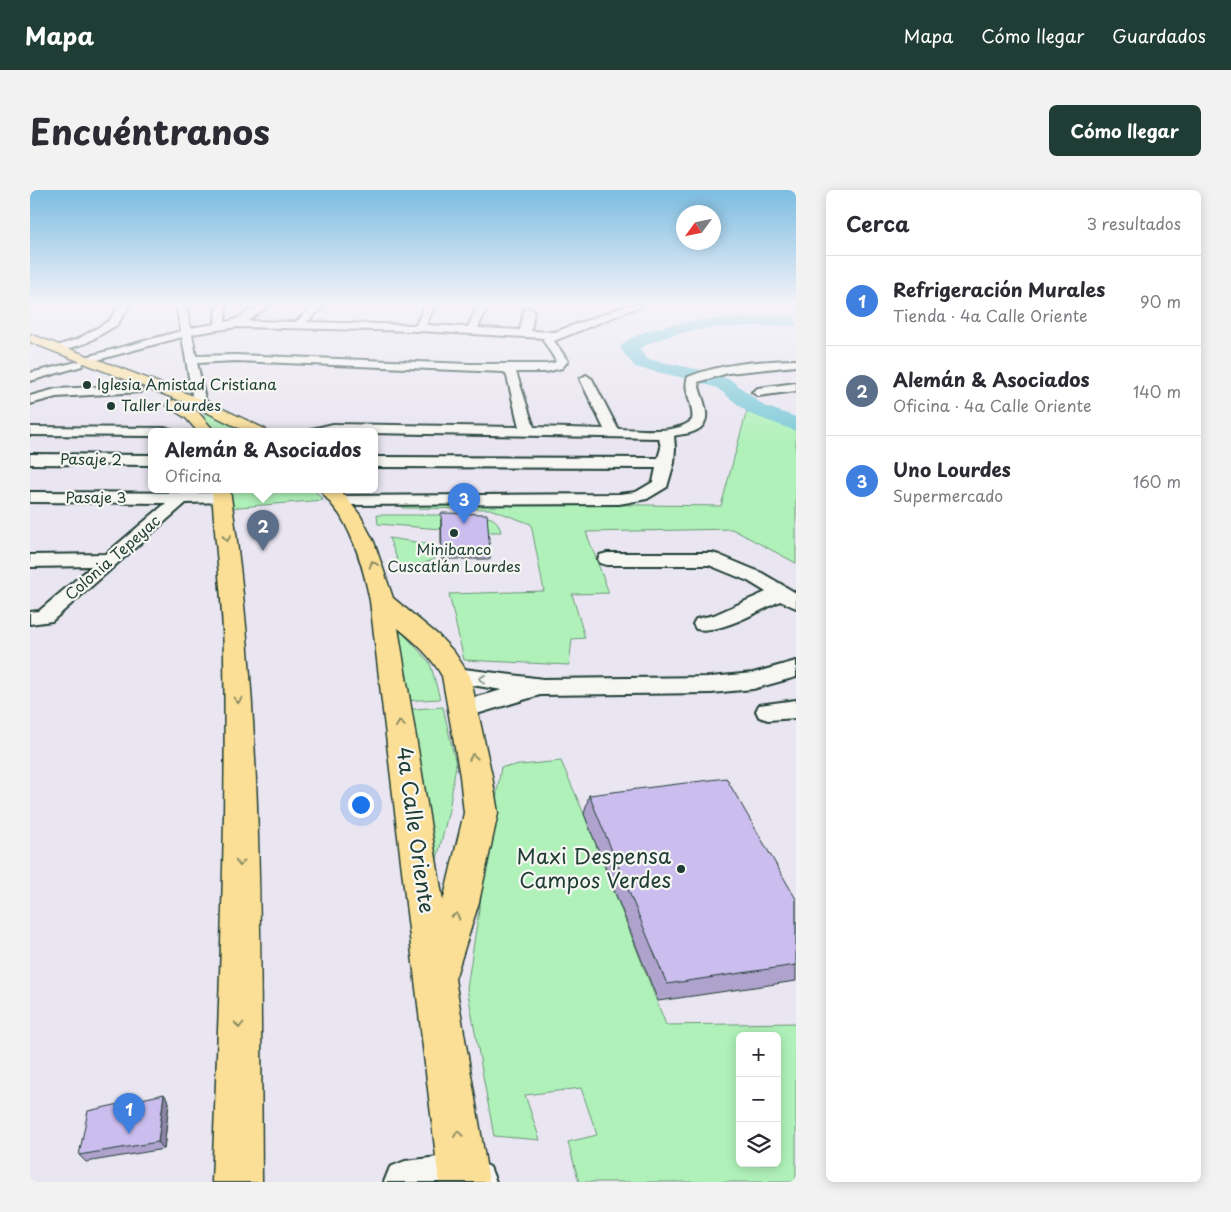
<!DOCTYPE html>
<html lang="es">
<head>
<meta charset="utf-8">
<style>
  :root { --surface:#fff; --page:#f2f2f3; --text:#2b2b33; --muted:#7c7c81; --line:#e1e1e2; --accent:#1f3d34 }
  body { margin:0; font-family:"Playpen Sans",sans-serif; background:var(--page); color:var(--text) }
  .controls { position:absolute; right:15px; bottom:15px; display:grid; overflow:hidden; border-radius:8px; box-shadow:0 2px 12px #0003 }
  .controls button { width:45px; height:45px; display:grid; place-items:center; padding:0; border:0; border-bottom:1px solid var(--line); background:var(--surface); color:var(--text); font:25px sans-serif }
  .compass { position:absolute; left:646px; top:15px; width:45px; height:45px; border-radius:50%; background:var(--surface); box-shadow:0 2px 12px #0003; rotate:237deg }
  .you { position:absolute; left:330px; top:614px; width:18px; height:18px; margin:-12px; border:4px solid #fff; border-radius:50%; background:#1a73e8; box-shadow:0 0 0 8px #1a73e833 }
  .badge { display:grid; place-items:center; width:32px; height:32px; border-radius:50%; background:var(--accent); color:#fff; font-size:16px; font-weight:700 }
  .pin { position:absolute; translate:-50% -41px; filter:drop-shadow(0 1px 2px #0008) }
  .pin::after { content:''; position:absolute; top:26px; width:18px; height:15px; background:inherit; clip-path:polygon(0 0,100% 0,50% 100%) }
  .popup { position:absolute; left:118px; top:238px; width:230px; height:65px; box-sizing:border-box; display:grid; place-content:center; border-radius:8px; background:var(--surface); filter:drop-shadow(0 1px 4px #0005); font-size:16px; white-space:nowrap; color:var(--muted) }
  .popup b { font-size:19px; color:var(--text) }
  .popup::after { content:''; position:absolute; left:50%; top:100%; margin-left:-10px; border:10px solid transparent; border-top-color:var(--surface) }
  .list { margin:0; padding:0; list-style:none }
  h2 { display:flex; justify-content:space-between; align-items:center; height:65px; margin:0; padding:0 20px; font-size:21px }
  h2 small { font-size:16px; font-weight:400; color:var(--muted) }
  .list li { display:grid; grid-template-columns:32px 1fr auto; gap:15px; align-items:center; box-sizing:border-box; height:90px; padding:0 20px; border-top:1px solid var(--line) }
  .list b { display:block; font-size:19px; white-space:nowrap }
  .list p { margin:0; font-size:16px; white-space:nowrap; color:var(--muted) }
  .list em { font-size:16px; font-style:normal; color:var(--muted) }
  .icon { flex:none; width:28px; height:28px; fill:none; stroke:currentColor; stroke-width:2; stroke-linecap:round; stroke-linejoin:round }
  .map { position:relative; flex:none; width:766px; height:992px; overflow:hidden; border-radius:8px }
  header { display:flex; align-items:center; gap:30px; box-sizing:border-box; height:70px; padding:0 25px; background:var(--accent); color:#fff }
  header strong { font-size:24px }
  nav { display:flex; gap:28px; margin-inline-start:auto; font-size:18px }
  .intro { display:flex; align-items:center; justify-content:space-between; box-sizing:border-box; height:120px; padding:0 30px }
  h1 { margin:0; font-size:35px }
  .button { padding:12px 22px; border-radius:8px; background:var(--accent); color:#fff; font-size:18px; font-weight:700 }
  main { display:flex; gap:30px; padding:0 30px }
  aside { flex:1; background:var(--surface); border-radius:8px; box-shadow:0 2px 12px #0003 }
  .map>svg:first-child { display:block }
  .green { fill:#b0f1b9; stroke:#689776; fill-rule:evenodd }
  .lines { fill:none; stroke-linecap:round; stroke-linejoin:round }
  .river { fill:#7bcad7; fill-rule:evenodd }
  .minor-casing { stroke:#1f3d34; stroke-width:4 }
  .trunk-casing { stroke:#1f3d34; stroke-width:3 }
  .minor { fill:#f6f6f2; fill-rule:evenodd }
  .trunk { fill:#fbdf96; fill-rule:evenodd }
  .wall { fill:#afa3cd; stroke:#1f3d34 }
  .shaded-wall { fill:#8e84a7; stroke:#1f3d34 }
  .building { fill:#cbbdee; stroke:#1f3d34 }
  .oneway { stroke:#8d8e65 }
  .oneway2 { stroke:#8a9a93 }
  .poi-dot { fill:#1f3d34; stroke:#f6f6f2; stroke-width:2 }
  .labels { text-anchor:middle; stroke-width:4.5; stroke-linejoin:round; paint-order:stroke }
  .far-poi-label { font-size:15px; fill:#1f3d34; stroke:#f6f6f2; text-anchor:start }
  .far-street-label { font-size:15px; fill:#1f3d34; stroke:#f6f6f2 }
  .near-street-label { font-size:21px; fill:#1f3d34; stroke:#f6f6f2 }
  .near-poi-label { font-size:21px; fill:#1f3d34; stroke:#f6f6f2; text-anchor:end }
</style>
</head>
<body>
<header>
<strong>Mapa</strong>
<nav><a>Mapa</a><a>Cómo llegar</a><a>Guardados</a></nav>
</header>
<div class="intro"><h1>Encuéntranos</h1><a class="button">Cómo llegar</a></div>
<main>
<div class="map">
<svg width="766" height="992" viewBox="0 0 766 992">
  <rect width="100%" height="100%" fill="#e9e5f1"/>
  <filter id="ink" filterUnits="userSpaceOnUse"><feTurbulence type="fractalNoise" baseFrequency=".02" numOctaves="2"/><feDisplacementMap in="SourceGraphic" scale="10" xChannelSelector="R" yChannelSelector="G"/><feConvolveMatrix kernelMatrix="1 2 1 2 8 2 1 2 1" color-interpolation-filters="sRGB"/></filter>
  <g filter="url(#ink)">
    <g class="green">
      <path d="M 717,220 L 766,239 L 766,373 L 702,339 L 556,342 L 579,403 L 542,404 L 555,448 L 542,449 L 539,475 L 434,470 L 419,404 L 514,401 L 501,334 L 460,319 L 372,318 L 371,312 L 691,316 Z"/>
      <path d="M 177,223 L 218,242 L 183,242 L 172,225 Z"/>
      <path d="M 194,300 L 284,300 L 293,310 L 198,318 Z"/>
      <path d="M 347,325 L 450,325 C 463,328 468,329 471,342 L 458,342 L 411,330 L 411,339 L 348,334 Z"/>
      <path d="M 359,348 L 405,355 L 405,369 L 372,382 Z"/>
      <path d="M 352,426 L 372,442 L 400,473 L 410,509 L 370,511 Z"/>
      <path d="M 413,517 L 426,575 L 419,620 L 407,669 L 396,698 L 371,520 Z"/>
      <path d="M 531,571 L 554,624 L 636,835 L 766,833 L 766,992 L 549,992 L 538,952 L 567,945 L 551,898 L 495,905 L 510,950 L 464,946 L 437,798 L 471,577 ZM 710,846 L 747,846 L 747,973 L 710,973 Z"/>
    </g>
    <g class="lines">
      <path class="river" d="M 766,126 L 766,136 C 714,137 656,132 609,159 L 617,169 L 671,180 L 701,190 L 734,216 L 766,227 L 766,241 L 720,224 L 687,198 L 659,189 L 605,177 L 590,158 C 613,126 729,127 766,126 Z"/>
      <g class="minor-casing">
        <g id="minor">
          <path d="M 90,115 L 100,115 L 87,135 L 56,153 L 28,162 L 22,159 L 24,157 L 48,149 L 79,131 Z"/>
          <path d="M 146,115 L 156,115 L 160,138 L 185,134 L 186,115 L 196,115 L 195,132 C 214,130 220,115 240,115 L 218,131 L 266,132 L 284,115 L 295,115 L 277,132 L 386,135 L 395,115 L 405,115 L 396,135 L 438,137 L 448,115 L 458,115 L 448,138 L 490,140 L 494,121 L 499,118 L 504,121 L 501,141 L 525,142 L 599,115 L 613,115 L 524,151 L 538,171 L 532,178 L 516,182 L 486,182 L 504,237 L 574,239 L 550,189 L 556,185 L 562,189 L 588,239 C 608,239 647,245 662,230 C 665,216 652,200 658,187 C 692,173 730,171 766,170 L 766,176 L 698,183 L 668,192 C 670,207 686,230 667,240 C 661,244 651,244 644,246 L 645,258 L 644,273 L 637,297 L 617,309 L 589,314 L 310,315 L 304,314 L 302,310 L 304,306 L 589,304 L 606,302 L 623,292 L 626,278 L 344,277 L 344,267 L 628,268 L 631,258 L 629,248 L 280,242 L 282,239 L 303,234 L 489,237 L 477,186 L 474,182 L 205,171 L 167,173 L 176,213 L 169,217 L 164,216 L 152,147 L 60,172 L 53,173 L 52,176 L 0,191 L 0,183 L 51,171 L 52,168 L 151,141 ZM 207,137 L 390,141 L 514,148 L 513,150 L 526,171 L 524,173 L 516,174 L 439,174 L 205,165 L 166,166 L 162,144 Z"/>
          <path d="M 766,193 L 766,201 L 728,206 L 722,202 L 728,198 Z"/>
          <path d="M 107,195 L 113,199 L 111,202 L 26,207 L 0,214 L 0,206 L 26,199 Z"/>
          <path d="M 0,237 L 136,238 L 141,239 L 143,242 L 122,242 L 122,246 L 0,245 Z"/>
          <path d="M 0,264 L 122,265 L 122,275 L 0,274 Z"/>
          <path d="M 0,302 L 192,303 L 198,304 L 200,308 L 198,312 L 156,313 L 22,431 L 0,434 L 0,422 L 9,421 L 62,376 L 0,377 L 0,365 L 76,364 L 136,313 L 0,312 Z"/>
          <path d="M 577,363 L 682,363 L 689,365 L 732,383 L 766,403 L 766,418 L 750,411 C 729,421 690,444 666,439 L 663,434 L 666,429 L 684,425 L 736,402 L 718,391 L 679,375 L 577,375 L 570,373 L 568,369 L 570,365 Z"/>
          <path d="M 766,471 L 766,487 L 723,499 L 681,503 L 510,505 L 433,528 L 424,525 L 421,519 L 424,513 L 472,500 L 418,491 L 414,486 L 418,481 L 426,478 L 513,489 L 681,487 L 723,483 Z"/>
          <path d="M 766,510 L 766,528 L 738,530 L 729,527 L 726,521 L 729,515 Z"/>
          <path d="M 433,964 L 460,977 L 466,992 L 354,992 L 360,977 L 375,971 Z"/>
        </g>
      </g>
      <g class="trunk-casing">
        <g id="trunk">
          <path d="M 0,144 L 174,210 L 235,239 L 237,242 L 217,242 L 164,216 L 0,152 Z"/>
          <path d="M 144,210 L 168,222 L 185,242 L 168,242 L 156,228 L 136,215 L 139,212 Z"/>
          <path d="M 182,300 L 200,300 C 234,529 230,761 232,992 L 182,992 C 189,817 197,641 194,466 C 193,410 185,355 182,300 Z"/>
          <path d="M 291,300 L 310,300 L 330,325 L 344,352 L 363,408 L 408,445 L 424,462 L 440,486 L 462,586 L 468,623 L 449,712 L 425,789 L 459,992 L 409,992 L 340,411 C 334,381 326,351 310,325 C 304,316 296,309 291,300 ZM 368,438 C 385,452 401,466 412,486 L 430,586 L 434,623 L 413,711 Z"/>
        </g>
      </g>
      <use href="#minor" class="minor"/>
      <use href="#trunk" class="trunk"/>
    </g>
    <g class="wall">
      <path d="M 411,329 L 460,363 L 460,369 L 411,369 Z"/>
      <path d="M 559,605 L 766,709 L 766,791 L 628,811 L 554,624 Z"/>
      <path d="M 139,912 L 134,959 L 56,972 L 49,965 Z"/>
    </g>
    <path class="shaded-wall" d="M 134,904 L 139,912 L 134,959 L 128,952 Z"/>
    <g class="building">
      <path d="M 411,323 L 457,324 L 460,363 L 412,363 Z"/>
      <path d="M 696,588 L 766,709 L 766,775 L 637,794 L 559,605 Z"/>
      <path d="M 134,904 L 128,952 L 49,965 L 58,921 Z"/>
    </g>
    <defs><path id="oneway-chevron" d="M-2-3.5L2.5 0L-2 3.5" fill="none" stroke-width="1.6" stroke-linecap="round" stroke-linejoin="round" transform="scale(1.25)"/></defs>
    <g class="oneway">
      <use href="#oneway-chevron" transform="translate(197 348) rotate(83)"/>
      <use href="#oneway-chevron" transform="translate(343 374) rotate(-109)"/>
      <use href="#oneway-chevron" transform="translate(208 510) rotate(89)"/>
      <use href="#oneway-chevron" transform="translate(370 534) rotate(-98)"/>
      <use href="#oneway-chevron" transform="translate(443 567) rotate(-100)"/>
      <use href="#oneway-chevron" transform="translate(210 673) rotate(89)"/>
      <use href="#oneway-chevron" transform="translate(426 726) rotate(-73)"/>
      <use href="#oneway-chevron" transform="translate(209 835) rotate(91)"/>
      <use href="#oneway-chevron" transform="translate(428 944) rotate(-98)"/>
    </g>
    <use class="oneway2" href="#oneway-chevron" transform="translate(452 489) rotate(-173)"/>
  </g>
  <linearGradient id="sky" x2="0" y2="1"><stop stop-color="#7cbde1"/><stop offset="0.45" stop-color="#f5f3f9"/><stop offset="1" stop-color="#f5f3f9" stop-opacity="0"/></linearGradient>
  <rect width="766" height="254" fill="url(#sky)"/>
  <g class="poi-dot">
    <circle cx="57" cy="195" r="5"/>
    <circle cx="81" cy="216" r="5"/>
    <circle cx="424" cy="343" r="5"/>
    <circle cx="651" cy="679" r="5"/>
  </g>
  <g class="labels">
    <g class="far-poi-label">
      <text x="67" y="200">Iglesia Amistad Cristiana</text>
      <text x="91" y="221">Taller Lourdes</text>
      <text x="424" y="365" text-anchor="middle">Minibanco<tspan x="424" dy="17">Cuscatlán Lourdes</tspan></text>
    </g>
    <g class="far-street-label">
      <text transform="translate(61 270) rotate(1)" y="5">Pasaje 2</text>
      <text x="66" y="313">Pasaje 3</text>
      <text transform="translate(83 368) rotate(-41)" y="5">Colonia Tepeyac</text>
    </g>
    <g class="near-street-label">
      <text transform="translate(385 640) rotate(82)" y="7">4a Calle Oriente</text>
    </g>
    <g class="near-poi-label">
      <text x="641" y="674">Maxi Despensa<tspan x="641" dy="24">Campos Verdes</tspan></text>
    </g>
  </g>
</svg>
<div class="controls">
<button>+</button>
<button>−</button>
<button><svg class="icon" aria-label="layers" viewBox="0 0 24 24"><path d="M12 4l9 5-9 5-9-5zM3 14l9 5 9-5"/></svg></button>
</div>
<svg class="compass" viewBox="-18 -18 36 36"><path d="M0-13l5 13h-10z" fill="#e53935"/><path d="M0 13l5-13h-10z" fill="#7c7c81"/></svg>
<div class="you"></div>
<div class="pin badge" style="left:99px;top:944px;background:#3f7fe0">1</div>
<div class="pin badge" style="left:233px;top:361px;background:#5c6f8a">2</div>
<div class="popup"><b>Alemán &amp; Asociados</b>Oficina</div>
<div class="pin badge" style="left:434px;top:334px;background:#3f7fe0">3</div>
</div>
<aside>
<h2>Cerca<small>3 resultados</small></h2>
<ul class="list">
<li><span class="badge" style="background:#3f7fe0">1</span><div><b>Refrigeración Murales</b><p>Tienda · 4a Calle Oriente</p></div><em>90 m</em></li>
<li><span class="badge" style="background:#5c6f8a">2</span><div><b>Alemán &amp; Asociados</b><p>Oficina · 4a Calle Oriente</p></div><em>140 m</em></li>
<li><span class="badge" style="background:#3f7fe0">3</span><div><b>Uno Lourdes</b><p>Supermercado</p></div><em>160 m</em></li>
</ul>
</aside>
</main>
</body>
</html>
